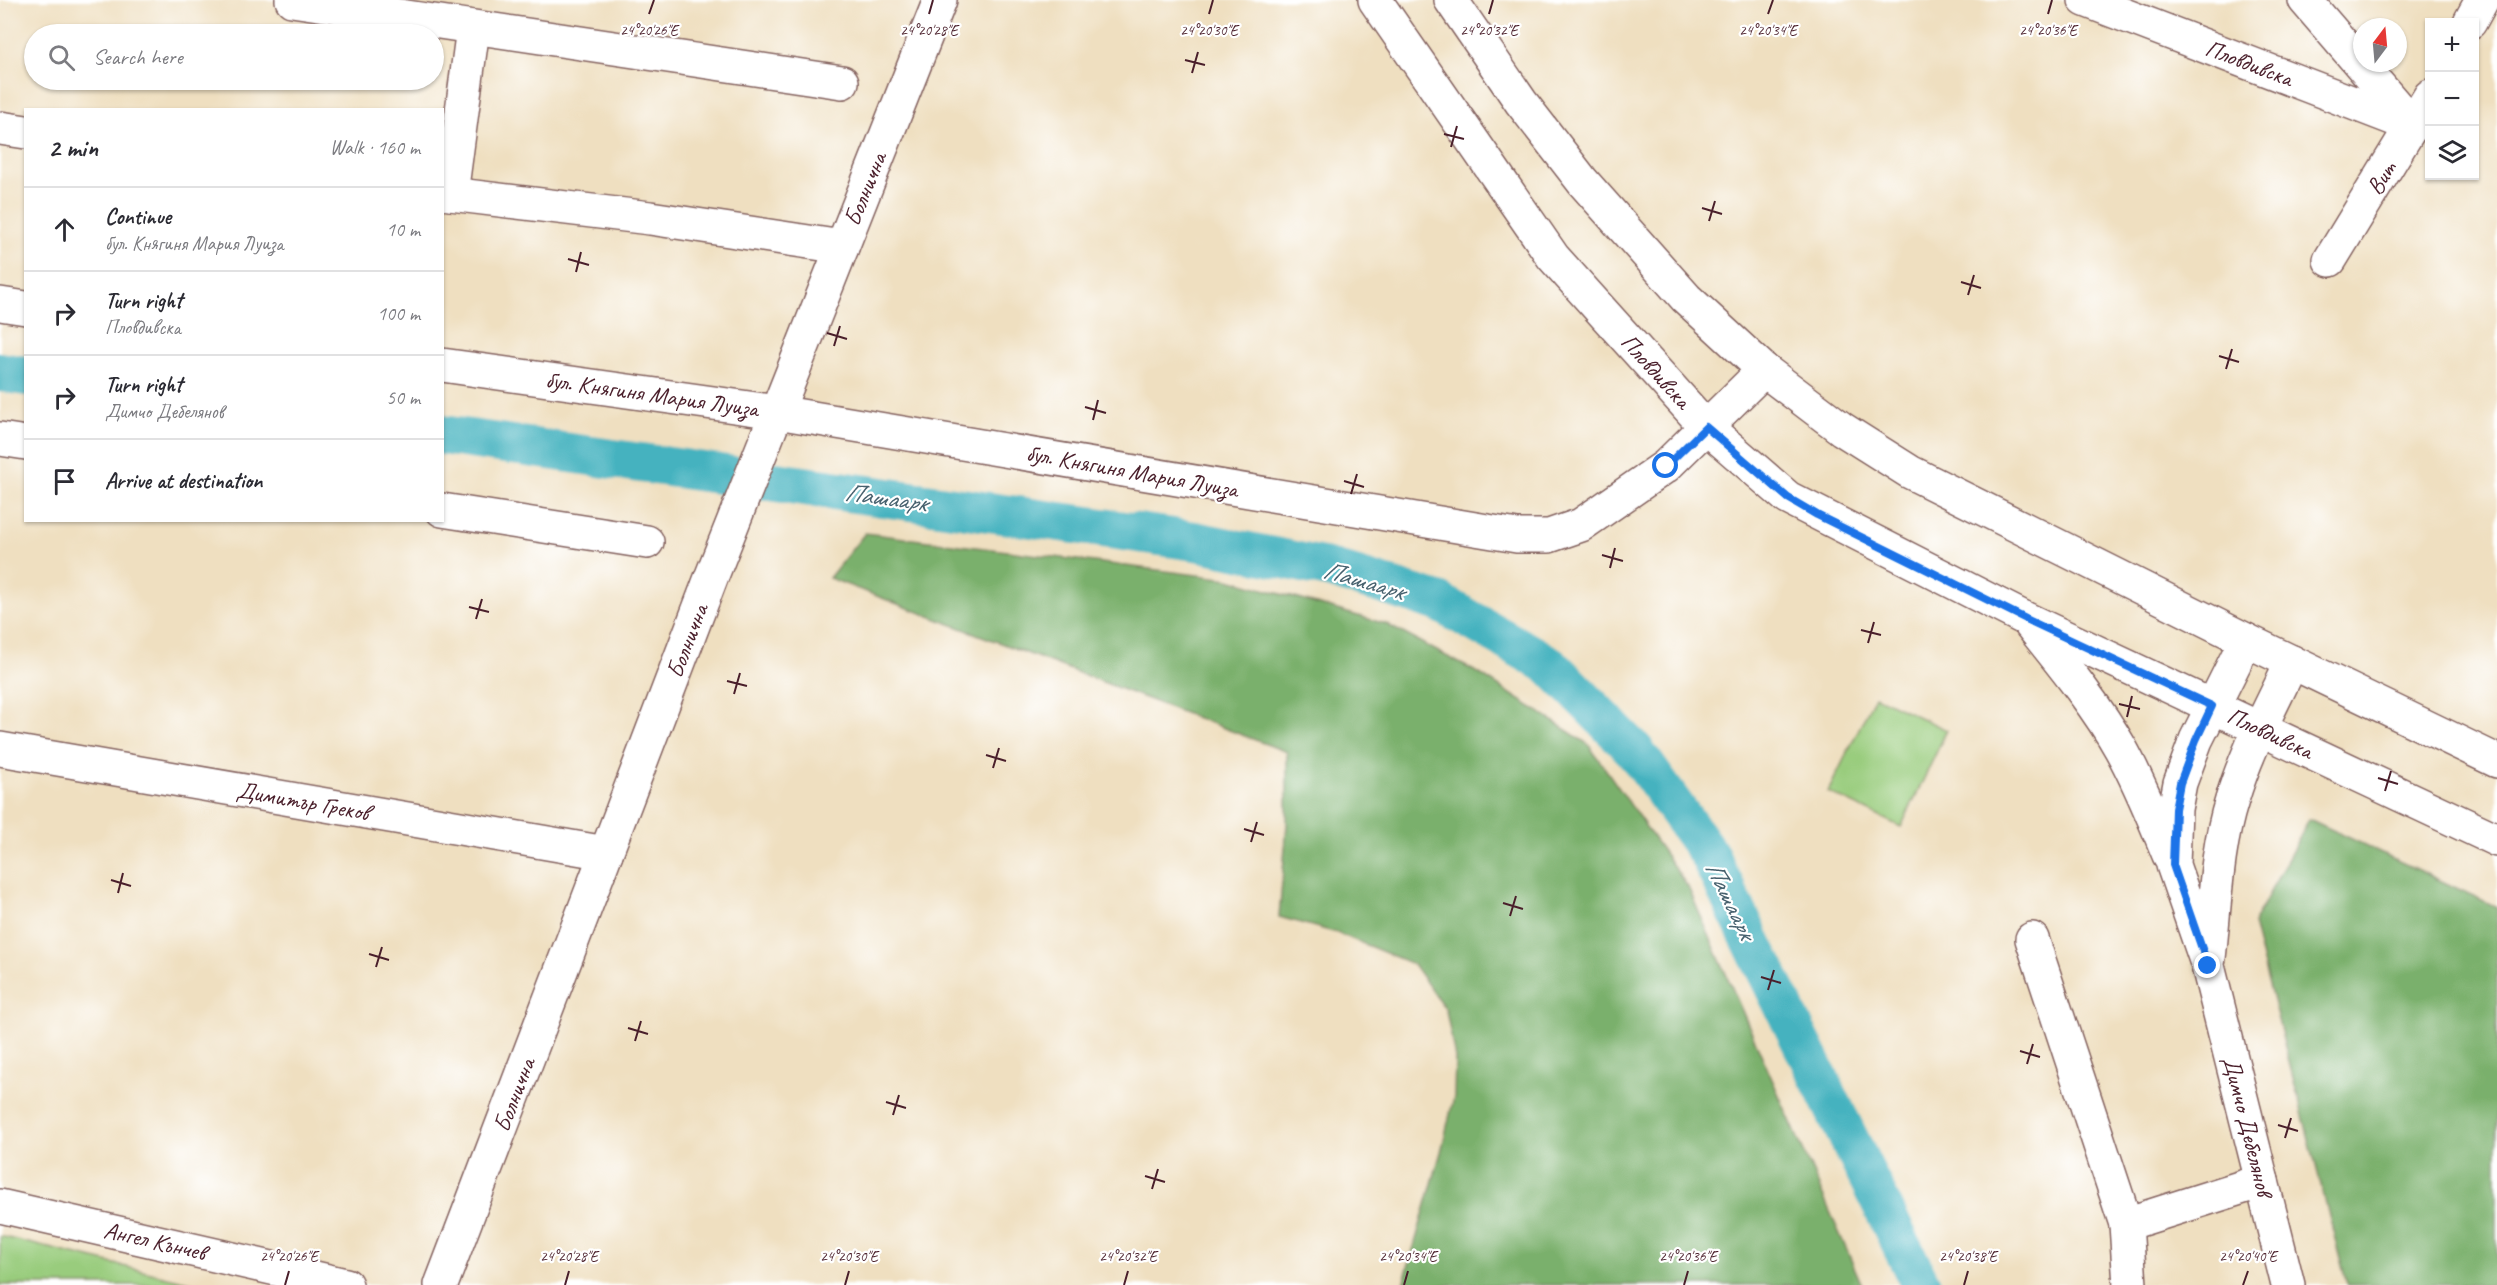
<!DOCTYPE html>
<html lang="en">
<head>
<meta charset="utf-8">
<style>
  :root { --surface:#fff; --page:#f2f2f3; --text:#2b2b33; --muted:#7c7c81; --line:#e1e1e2 }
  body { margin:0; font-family:Caveat,sans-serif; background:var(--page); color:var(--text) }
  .controls { position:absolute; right:18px; top:18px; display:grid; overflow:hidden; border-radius:0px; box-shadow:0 2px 4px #0004 }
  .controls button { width:54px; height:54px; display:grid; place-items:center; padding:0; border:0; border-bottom:2px solid var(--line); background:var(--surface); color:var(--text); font:30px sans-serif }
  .compass { position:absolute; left:2353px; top:18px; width:54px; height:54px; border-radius:50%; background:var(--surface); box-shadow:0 2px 4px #0004; rotate:16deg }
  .stop { position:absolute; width:18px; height:18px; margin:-14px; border:4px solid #1a73e8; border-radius:50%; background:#fff }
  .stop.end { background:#1a73e8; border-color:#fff; box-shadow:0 2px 6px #0008 }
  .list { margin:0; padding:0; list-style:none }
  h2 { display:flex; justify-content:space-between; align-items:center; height:78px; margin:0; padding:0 24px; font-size:26px }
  h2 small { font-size:20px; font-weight:400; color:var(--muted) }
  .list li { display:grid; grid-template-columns:39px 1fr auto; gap:18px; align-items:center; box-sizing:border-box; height:84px; padding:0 24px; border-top:2px solid var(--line) }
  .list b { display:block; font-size:22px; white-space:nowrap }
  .list p { margin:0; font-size:20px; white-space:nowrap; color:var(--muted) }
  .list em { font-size:20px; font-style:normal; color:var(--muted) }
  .icon { flex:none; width:33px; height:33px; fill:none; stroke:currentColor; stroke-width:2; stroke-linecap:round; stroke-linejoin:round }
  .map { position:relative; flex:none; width:2497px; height:1285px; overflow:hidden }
  .search { position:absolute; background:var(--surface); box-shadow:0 2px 4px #0004; left:24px; top:24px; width:420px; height:66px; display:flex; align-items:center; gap:15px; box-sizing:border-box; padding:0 21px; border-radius:33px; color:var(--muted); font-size:22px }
  .panel { position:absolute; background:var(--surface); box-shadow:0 2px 4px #0004; left:24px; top:108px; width:420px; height:414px; border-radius:0px }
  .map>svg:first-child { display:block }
  .green { fill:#99cc7d; stroke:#727654; stroke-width:1.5 }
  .forest { fill:#7ab06c; stroke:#62684c; stroke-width:1.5 }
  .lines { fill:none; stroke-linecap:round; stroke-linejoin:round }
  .canal { stroke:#44b2bf; stroke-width:40 }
  .minor-casing { stroke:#84625f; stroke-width:36 }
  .minor { stroke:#fff; stroke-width:33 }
  .route { stroke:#1a73e8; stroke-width:8 }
  .ticks { fill:none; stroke:#4a1f2b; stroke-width:2 }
  .labels { text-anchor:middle; stroke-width:4.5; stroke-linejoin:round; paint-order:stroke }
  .street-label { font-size:24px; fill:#4a1f2b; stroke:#fff }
  .water-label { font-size:26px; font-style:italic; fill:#47616e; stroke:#fff }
  .ticks-label { font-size:15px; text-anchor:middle; fill:#4a1f2b; stroke:#fff; stroke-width:4.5; stroke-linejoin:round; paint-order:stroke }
</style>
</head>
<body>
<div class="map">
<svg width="2497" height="1285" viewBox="0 0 2497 1285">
  <rect width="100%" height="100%" fill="#fff"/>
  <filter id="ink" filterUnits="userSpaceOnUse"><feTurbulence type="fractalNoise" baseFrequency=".0167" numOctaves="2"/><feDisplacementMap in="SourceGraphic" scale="12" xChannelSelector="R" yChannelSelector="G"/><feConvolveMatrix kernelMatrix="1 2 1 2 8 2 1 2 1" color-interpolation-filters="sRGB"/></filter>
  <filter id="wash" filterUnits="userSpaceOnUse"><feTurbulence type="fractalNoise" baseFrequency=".008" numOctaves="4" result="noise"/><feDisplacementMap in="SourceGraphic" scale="24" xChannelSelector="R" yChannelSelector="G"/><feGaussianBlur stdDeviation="1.35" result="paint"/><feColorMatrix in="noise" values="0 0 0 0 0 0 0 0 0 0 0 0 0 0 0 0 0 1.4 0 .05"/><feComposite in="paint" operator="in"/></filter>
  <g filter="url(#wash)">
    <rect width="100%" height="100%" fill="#efdfc0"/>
    <g class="green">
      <path d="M 1875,696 L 1947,730 L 1901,827 L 1828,792 Z"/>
      <path d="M 0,1236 L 200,1285 L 0,1285 Z"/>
    </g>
    <g class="forest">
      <path d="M 865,533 L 1229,579 L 1386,624 L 1480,674 L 1588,744 L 1688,887 L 1862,1285 L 1403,1285 L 1441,1152 L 1454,1097 L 1455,1058 L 1446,1010 L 1413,964 L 1337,933 L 1279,917 L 1287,824 L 1287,752 L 829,578 Z"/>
      <path d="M 2309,819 L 2497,907 L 2497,1285 L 2347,1285 L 2253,924 Z"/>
    </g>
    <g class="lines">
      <g class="canal">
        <path d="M 0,372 L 26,376"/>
        <path d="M 442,435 L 1195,541 L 1328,568 L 1439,602 L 1551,666 L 1635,751 L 1708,853 L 1921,1285"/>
      </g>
    </g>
  </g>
  <g filter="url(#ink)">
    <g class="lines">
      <g class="minor-casing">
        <g id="minor">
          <path d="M 292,0 L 842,82"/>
          <path d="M 1375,0 L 1553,257 L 1706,427 L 1788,498 L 2026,619 L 2497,840"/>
          <path d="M 1451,0 L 1521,102 L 1583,182 L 1686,298 L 1764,370 L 1842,429 L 1910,472 L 2246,640 L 2497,761"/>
          <path d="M 2085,0 L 2413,126"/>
          <path d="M 2305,0 L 2410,122"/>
          <path d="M 2470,22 L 2482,0"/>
          <path d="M 0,128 L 26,132"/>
          <path d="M 442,193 L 650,218 L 842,247"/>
          <path d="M 451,194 L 473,28"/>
          <path d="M 2330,260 L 2430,96"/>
          <path d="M 0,304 L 26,308"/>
          <path d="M 442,365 L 777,412 L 1517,536 L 1549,536 L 1581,525 L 1666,466 L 1764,370"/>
          <path d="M 0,439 L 26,443"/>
          <path d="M 442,510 L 647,542"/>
          <path d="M 2031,625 C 2063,665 2096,705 2121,749 C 2140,783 2154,819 2169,855"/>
          <path d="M 2246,640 L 2196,740 L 2180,783 L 2175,809 L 2173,865 L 2208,966 L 2288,1285"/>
          <path d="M 0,749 L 606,853"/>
          <path d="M 2032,939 L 2126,1224 L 2262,1181"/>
          <path d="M 2209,958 C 2215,906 2216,850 2232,800 C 2246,752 2271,707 2292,662"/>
          <path d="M 0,1206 L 346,1285"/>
          <path d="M 2126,1224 L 2130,1285"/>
          <path d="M 441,1285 L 711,578 L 940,0"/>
        </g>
      </g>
      <use href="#minor" class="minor"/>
    </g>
  </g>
  <g class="lines" filter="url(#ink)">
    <path class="route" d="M 1666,466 L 1706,427 L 1788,498 L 1817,515 L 2026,619 L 2212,706 L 2196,740 L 2180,783 L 2175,809 L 2173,865 L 2208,966"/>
  </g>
  <path class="ticks" d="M 649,14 L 654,0M 929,14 L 933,0M 1209,14 L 1213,0M 1489,14 L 1493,0M 1768,14 L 1773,0M 2048,14 L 2052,0M 1185,60 L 1205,65M 1192,73 L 1198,52M 1444,134 L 1464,139M 1451,147 L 1457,126M 1702,208 L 1722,214M 1709,221 L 1715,201M 568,259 L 589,265M 576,272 L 581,252M 1961,282 L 1981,288M 1968,295 L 1974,275M 827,333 L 847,339M 834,346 L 840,326M 2219,356 L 2239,362M 2226,369 L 2232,349M 1085,407 L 1106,413M 1093,420 L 1098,400M 1344,481 L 1364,487M 1351,494 L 1357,474M 1602,555 L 1623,561M 1610,568 L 1615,548M 469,607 L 489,612M 476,619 L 482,599M 1861,630 L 1881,635M 1868,643 L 1874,622M 727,681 L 747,686M 734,694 L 740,673M 2119,704 L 2140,709M 2127,717 L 2132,696M 986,755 L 1006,761M 993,768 L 999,748M 2378,778 L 2398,784M 2385,791 L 2391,771M 1244,829 L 1264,835M 1251,842 L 1257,822M 111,880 L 131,886M 118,893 L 123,873M 1503,903 L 1523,909M 1510,916 L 1516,896M 369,954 L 389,960M 376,967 L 382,947M 1761,977 L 1781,983M 1768,990 L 1774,970M 628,1028 L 648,1034M 635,1041 L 641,1021M 2020,1051 L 2040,1057M 2027,1064 L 2033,1044M 886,1102 L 906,1108M 893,1115 L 899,1095M 2278,1125 L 2298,1131M 2285,1138 L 2291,1118M 1145,1176 L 1165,1182M 1152,1189 L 1158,1169M 285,1285 L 289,1271M 565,1285 L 569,1271M 845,1285 L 849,1271M 1124,1285 L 1128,1271M 1404,1285 L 1408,1271M 1684,1285 L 1688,1271M 1964,1285 L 1968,1271M 2243,1285 L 2248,1271"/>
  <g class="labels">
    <g class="street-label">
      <text transform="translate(2249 63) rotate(21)" y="8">Пловдивска</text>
      <text transform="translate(2381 178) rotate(-58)" y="8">Вит</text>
      <text transform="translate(865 189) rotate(-68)" y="8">Болнична</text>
      <text transform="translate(1656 371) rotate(48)" y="8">Пловдивска</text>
      <text transform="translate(652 394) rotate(8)" y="8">бул. Княгиня Мария Луиза</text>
      <text transform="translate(1132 471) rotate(10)" y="8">бул. Княгиня Мария Луиза</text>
      <text transform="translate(687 641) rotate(-69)" y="8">Болнична</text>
      <text transform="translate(2270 733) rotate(25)" y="8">Пловдивска</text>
      <text transform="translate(303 801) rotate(10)" y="8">Димитър Греков</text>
      <text transform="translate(514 1095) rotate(-69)" y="8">Болнична</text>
      <text transform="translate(2248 1126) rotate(76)" y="8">Димчо Дебелянов</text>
      <text transform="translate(155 1241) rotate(13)" y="8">Ангел Кънчев</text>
    </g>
    <g class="water-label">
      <text transform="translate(886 497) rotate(8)" y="9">Пашаарк</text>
      <text transform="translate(1364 580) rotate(16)" y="9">Пашаарк</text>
      <text transform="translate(1731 900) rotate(64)" y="9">Пашаарк</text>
    </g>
  </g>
  <g class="ticks-label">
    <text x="649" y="35">24°20'26"E</text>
    <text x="929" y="35">24°20'28"E</text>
    <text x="1209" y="35">24°20'30"E</text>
    <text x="1489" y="35">24°20'32"E</text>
    <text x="1768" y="35">24°20'34"E</text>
    <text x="2048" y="35">24°20'36"E</text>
    <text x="289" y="1261">24°20'26"E</text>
    <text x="569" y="1261">24°20'28"E</text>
    <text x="849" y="1261">24°20'30"E</text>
    <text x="1128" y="1261">24°20'32"E</text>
    <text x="1408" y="1261">24°20'34"E</text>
    <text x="1688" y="1261">24°20'36"E</text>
    <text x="1968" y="1261">24°20'38"E</text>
    <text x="2248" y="1261">24°20'40"E</text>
  </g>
</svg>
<div class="controls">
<button>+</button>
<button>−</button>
<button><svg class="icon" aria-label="layers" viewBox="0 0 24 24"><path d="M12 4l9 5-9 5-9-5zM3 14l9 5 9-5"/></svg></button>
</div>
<svg class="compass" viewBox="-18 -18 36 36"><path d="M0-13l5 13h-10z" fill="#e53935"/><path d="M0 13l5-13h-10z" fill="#7c7c81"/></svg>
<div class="stop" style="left:1666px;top:466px"></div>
<div class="stop end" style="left:2208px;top:966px"></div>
<div class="search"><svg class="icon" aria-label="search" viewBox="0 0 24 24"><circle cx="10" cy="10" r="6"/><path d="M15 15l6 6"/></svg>Search here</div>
<section class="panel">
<h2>2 min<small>Walk · 160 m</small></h2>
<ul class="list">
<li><svg class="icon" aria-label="ahead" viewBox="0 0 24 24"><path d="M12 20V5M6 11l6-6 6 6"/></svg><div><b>Continue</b><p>бул. Княгиня Мария Луиза</p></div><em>10 m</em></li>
<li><svg class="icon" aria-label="right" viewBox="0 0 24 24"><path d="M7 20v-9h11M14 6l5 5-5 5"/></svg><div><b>Turn right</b><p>Пловдивска</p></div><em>100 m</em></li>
<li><svg class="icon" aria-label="right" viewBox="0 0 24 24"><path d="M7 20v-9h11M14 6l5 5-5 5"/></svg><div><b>Turn right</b><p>Димчо Дебелянов</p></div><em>50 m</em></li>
<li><svg class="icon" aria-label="arrive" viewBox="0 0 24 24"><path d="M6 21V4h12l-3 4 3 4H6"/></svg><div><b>Arrive at destination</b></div></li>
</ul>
</section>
</div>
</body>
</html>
